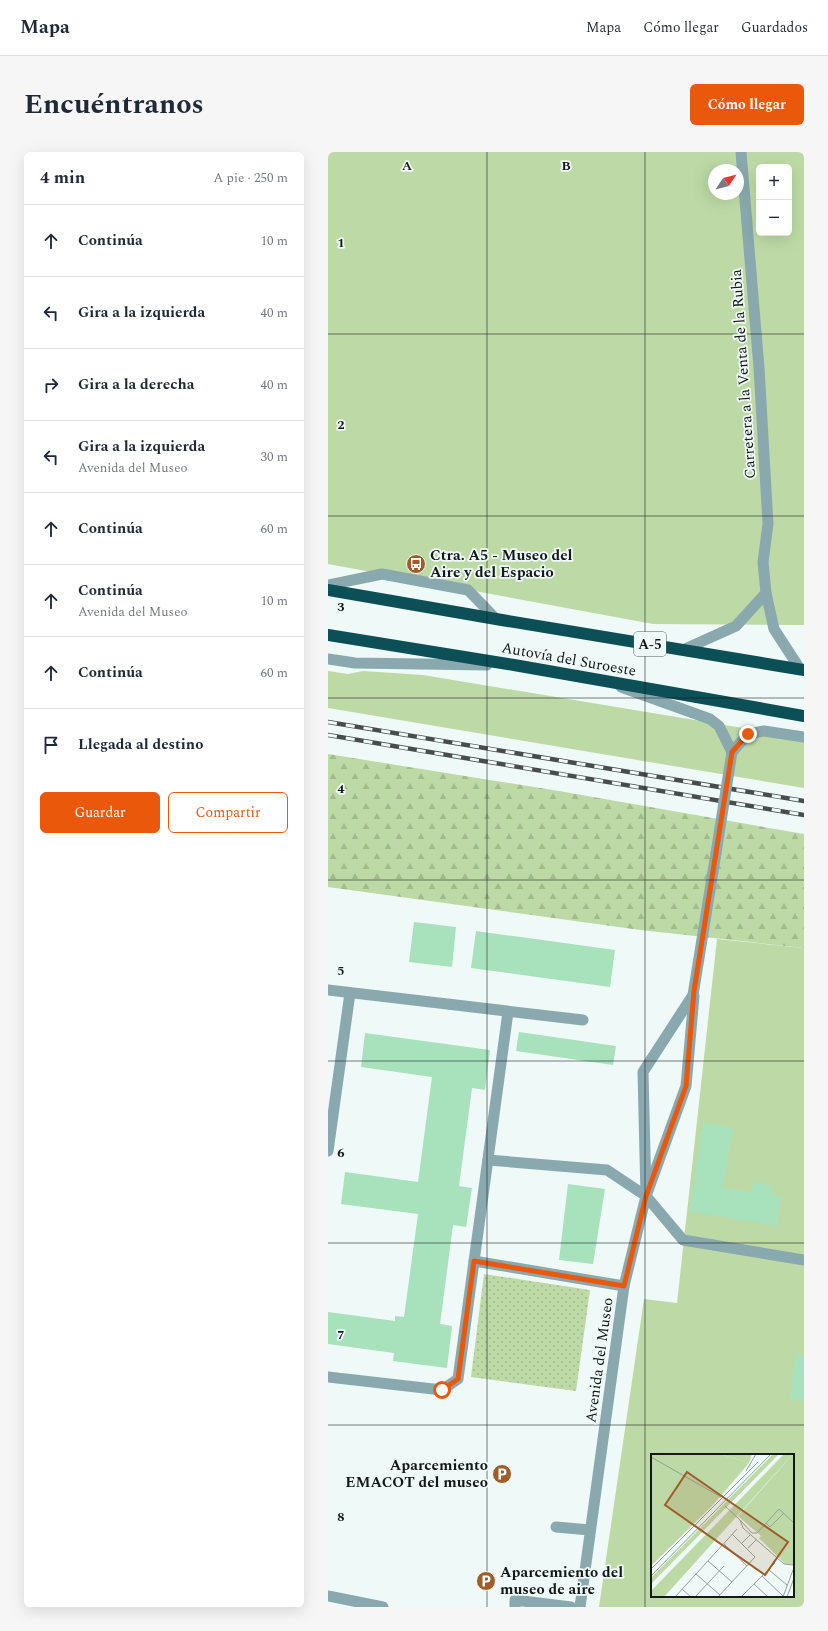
<!DOCTYPE html>
<html lang="es">
<head>
<meta charset="utf-8">
<style>
  :root { --surface:#fff; --page:#f6f6f7; --text:#1f2937; --muted:#747a83; --line:#e0e1e3; --accent:#ea580c }
  body { margin:0; font-family:Spectral,serif; background:var(--page); color:var(--text) }
  .controls { position:absolute; right:12px; top:12px; display:grid; overflow:hidden; border-radius:6px; box-shadow:0 4px 16px #0002 }
  .controls button { width:36px; height:36px; display:grid; place-items:center; padding:0; border:0; border-bottom:1px solid var(--line); background:var(--surface); color:var(--text); font:20px sans-serif }
  .compass { position:absolute; left:380px; top:12px; width:36px; height:36px; border-radius:50%; background:var(--surface); box-shadow:0 4px 16px #0002; rotate:55deg }
  .stop { position:absolute; width:12px; height:12px; margin:-9px; border:3px solid #ea580c; border-radius:50%; background:#fff }
  .stop.end { background:#ea580c; border-color:#fff; box-shadow:0 1px 4px #0008 }
  .list { margin:0; padding:0; list-style:none }
  h2 { display:flex; justify-content:space-between; align-items:center; height:52px; margin:0; padding:0 16px; font-size:17px }
  h2 small { font-size:13px; font-weight:400; color:var(--muted) }
  .list li { display:grid; grid-template-columns:26px 1fr auto; gap:12px; align-items:center; box-sizing:border-box; height:72px; padding:0 16px; border-top:1px solid var(--line) }
  .list b { display:block; font-size:15px; white-space:nowrap }
  .list p { margin:0; font-size:13px; white-space:nowrap; color:var(--muted) }
  .list em { font-size:13px; font-style:normal; color:var(--muted) }
  .actions { display:flex; gap:8px; padding:12px 16px }
  .actions a { flex:1; padding:9px 0; border:1px solid var(--accent); border-radius:6px; text-align:center; font-size:14px; color:var(--accent) }
  .actions .main { background:var(--accent); color:#fff }
  .icon { flex:none; width:22px; height:22px; fill:none; stroke:currentColor; stroke-width:2; stroke-linecap:round; stroke-linejoin:round }
  .map { position:relative; flex:none; width:476px; height:1455px; overflow:hidden; border-radius:6px }
  header { display:flex; align-items:center; gap:24px; box-sizing:border-box; height:56px; padding:0 20px; background:var(--surface); border-bottom:1px solid var(--line) }
  header strong { font-size:19px }
  nav { display:flex; gap:22px; margin-inline-start:auto; font-size:14px }
  .intro { display:flex; align-items:center; justify-content:space-between; box-sizing:border-box; height:96px; padding:0 24px }
  h1 { margin:0; font-size:28px }
  .button { padding:10px 18px; border-radius:6px; background:var(--accent); color:#fff; font-size:14px; font-weight:700 }
  main { display:flex; gap:24px; padding:0 24px }
  aside { flex:1; background:var(--surface); border-radius:6px; box-shadow:0 4px 16px #0002 }
  .map>svg:first-child { display:block }
  .grass { fill:#bddaa6; fill-rule:evenodd }
  .forest { fill:url(#forest-firs) }
  .garden { fill:url(#garden-dots) }
  .building { fill:#a7e2bd }
  .lines { fill:none; stroke-linecap:round; stroke-linejoin:round }
  .service { stroke:#8aa9ae; stroke-width:11 }
  .pedestrian { stroke:#8aa9ae; stroke-width:11 }
  .minor { stroke:#8aa9ae; stroke-width:11 }
  .motorway { stroke:#0d4f57; stroke-width:12 }
  .rail-casing { stroke:#484d4c; stroke-width:4.5 }
  .rail { stroke:#eff9f7; stroke-width:3; stroke-dasharray:9; stroke-linecap:butt }
  .service-bridge { stroke:#8aa9ae; stroke-width:11 }
  .route { stroke:#ea580c; stroke-width:5 }
  .grid { fill:none; stroke:#141817; stroke-width:1; stroke-opacity:0.55 }
  .labels { text-anchor:middle; stroke-width:3.5; stroke-linejoin:round; paint-order:stroke }
  .shield { fill:#eff9f7; stroke:#565c5a; stroke-width:1 }
  .shield-label { font-size:14px; font-weight:bold; fill:#141817 }
  .street-label { font-size:15px; fill:#141817; stroke:#eff9f7 }
  .poi-label { font-size:15px; font-weight:bold; fill:#141817; stroke:#eff9f7; text-anchor:start }
  .inset-road { fill:none; stroke:#979f9d; stroke-width:1 }
  .view { fill:#9f5e29; fill-opacity:0.15; stroke:#9f5e29; stroke-width:2 }
  .inset-edge { fill:none; stroke:#141817; stroke-width:2 }
  .grid-label { font-size:13px; text-anchor:middle; font-weight:bold; fill:#141817; stroke:#eff9f7; stroke-width:3.5; stroke-linejoin:round; paint-order:stroke }
</style>
</head>
<body>
<header>
<strong>Mapa</strong>
<nav><a>Mapa</a><a>Cómo llegar</a><a>Guardados</a></nav>
</header>
<div class="intro"><h1>Encuéntranos</h1><a class="button">Cómo llegar</a></div>
<main>
<aside>
<h2>4 min<small>A pie · 250 m</small></h2>
<ul class="list">
<li><svg class="icon" aria-label="ahead" viewBox="0 0 24 24"><path d="M12 20V5M6 11l6-6 6 6"/></svg><div><b>Continúa</b></div><em>10 m</em></li>
<li><svg class="icon" aria-label="left" viewBox="0 0 24 24"><path d="M17 20v-9H6M10 6l-5 5 5 5"/></svg><div><b>Gira a la izquierda</b></div><em>40 m</em></li>
<li><svg class="icon" aria-label="right" viewBox="0 0 24 24"><path d="M7 20v-9h11M14 6l5 5-5 5"/></svg><div><b>Gira a la derecha</b></div><em>40 m</em></li>
<li><svg class="icon" aria-label="left" viewBox="0 0 24 24"><path d="M17 20v-9H6M10 6l-5 5 5 5"/></svg><div><b>Gira a la izquierda</b><p>Avenida del Museo</p></div><em>30 m</em></li>
<li><svg class="icon" aria-label="ahead" viewBox="0 0 24 24"><path d="M12 20V5M6 11l6-6 6 6"/></svg><div><b>Continúa</b></div><em>60 m</em></li>
<li><svg class="icon" aria-label="ahead" viewBox="0 0 24 24"><path d="M12 20V5M6 11l6-6 6 6"/></svg><div><b>Continúa</b><p>Avenida del Museo</p></div><em>10 m</em></li>
<li><svg class="icon" aria-label="ahead" viewBox="0 0 24 24"><path d="M12 20V5M6 11l6-6 6 6"/></svg><div><b>Continúa</b></div><em>60 m</em></li>
<li><svg class="icon" aria-label="arrive" viewBox="0 0 24 24"><path d="M6 21V4h12l-3 4 3 4H6"/></svg><div><b>Llegada al destino</b></div></li>
</ul>
<div class="actions"><a class="main">Guardar</a><a>Compartir</a></div>
</aside>
<div class="map">
<svg width="476" height="1455" viewBox="0 0 476 1455">
  <defs>
    <pattern id="forest-firs" width="22" height="20" patternUnits="userSpaceOnUse"><rect width="22" height="20" fill="#bddaa6"/><path d="M5 1l3.5 6h-7zM16 11l3.5 6h-7z" fill="#a2ba8e"/></pattern>
    <pattern id="garden-dots" width="8" height="8" patternUnits="userSpaceOnUse"><rect width="8" height="8" fill="#bddaa6"/><path d="M2 2h.1M6 6h.1" fill="none" stroke="#a2ba8e" stroke-width="1.8" stroke-linecap="round"/></pattern>
  </defs>
  <rect width="100%" height="100%" fill="#eff9f7"/>
  <g class="grass">
    <path d="M 0,0 L 476,0 L 476,473 L 325,472 L 0,412 ZM 431,15 L 461,15 L 461,81 L 431,81 ZM 386,18 L 410,18 L 410,42 L 386,42 Z"/>
    <path d="M 0,519 L 20,522 L 35,519 L 95,523 L 476,586 L 476,636 L 0,556 Z"/>
    <path d="M 389,787 L 476,796 L 476,1455 L 271,1455 L 316,1147 L 349,1151 ZM 324,1303 L 465,1303 L 465,1444 L 324,1444 Z"/>
  </g>
  <path class="forest" d="M 0,602 L 231,639 L 476,682 L 476,796 L 312,778 L 0,735 Z"/>
  <path class="garden" d="M 156,1122 L 262,1138 L 248,1239 L 143,1225 Z"/>
  <g class="building">
    <path d="M 86,770 L 128,775 L 124,815 L 81,810 Z"/>
    <path d="M 148,779 L 287,798 L 282,835 L 143,816 Z"/>
    <path d="M 191,880 L 288,894 L 285,913 L 188,899 Z"/>
    <path d="M 37,881 L 162,898 L 157,938 L 144,936 L 131,1034 L 144,1036 L 138,1075 L 125,1073 L 112,1172 L 124,1174 L 119,1216 L 65,1209 L 66,1201 L 0,1192 L 0,1160 L 67,1169 L 67,1164 L 76,1165 L 90,1062 L 13,1052 L 17,1020 L 90,1030 L 104,925 L 33,915 Z"/>
    <path d="M 375,970 L 405,976 L 395,1036 L 424,1040 L 425,1030 L 444,1034 L 443,1042 L 453,1044 L 449,1074 L 361,1059 Z"/>
    <path d="M 240,1032 L 277,1037 L 265,1112 L 231,1108 Z"/>
    <path d="M 468,1202 L 476,1204 L 476,1249 L 462,1247 Z"/>
  </g>
  <g class="lines">
    <g class="service">
      <path d="M 0,433 L 54,422 L 140,438 L 168,467"/>
      <path d="M 0,507 L 27,511 L 159,513"/>
      <path d="M 293,535 L 382,567 L 391,574 L 404,600"/>
      <path d="M 404,600 L 420,582 L 436,579 L 476,585"/>
      <path d="M 0,838 L 255,868"/>
      <path d="M 366,844 L 358,934 L 318,1044 L 355,1088 L 476,1108"/>
      <path d="M 0,999 L 22,841"/>
      <path d="M 160,1008 L 279,1018 L 318,1044"/>
      <path d="M 146,1109 L 296,1134"/>
      <path d="M 0,1225 L 114,1238 L 130,1227 L 180,860"/>
      <path d="M 228,1375 L 262,1378"/>
      <path d="M 187,1455 L 187,1448 L 243,1455"/>
      <path d="M 252,1455 L 296,1134 L 318,1044 L 315,920 L 365,843 L 388,701"/>
    </g>
    <path class="pedestrian" d="M 0,1444 L 55,1455"/>
    <g class="minor">
      <path d="M 413,0 L 431,216 L 440,372 L 435,410 L 438,441 L 446,477 L 472,517"/>
      <path d="M 357,497 L 408,474 L 438,441"/>
    </g>
    <g class="motorway">
      <path d="M 0,438 L 168,467 L 476,518"/>
      <path d="M 0,483 L 186,513 L 476,564"/>
    </g>
    <g class="rail-casing">
      <g id="rail">
        <path d="M 0,570 L 476,649"/>
        <path d="M 0,583 L 476,663"/>
      </g>
    </g>
    <use href="#rail" class="rail"/>
    <path class="service-bridge" d="M 388,701 L 404,600"/>
  </g>
  <g class="lines">
    <path class="route" d="M 114,1238 L 130,1227 L 146,1109 L 296,1134 L 318,1044 L 358,934 L 366,839 L 404,600 L 420,582"/>
  </g>
  <path class="grid" d="M 159,0 L 159,1455M 317,0 L 317,1455M 0,182 L 476,182M 0,364 L 476,364M 0,546 L 476,546M 0,728 L 476,728M 0,909 L 476,909M 0,1091 L 476,1091M 0,1273 L 476,1273"/>
  <defs>
    <g id="bus-disc" transform="scale(1)"><circle r="9.5" fill="#9f5e29" stroke="#eff9f7"/><path d="M-5-6H5V4H4V6H2V4H-2V6H-4V4H-5ZM-3.5-4V0h7V-4ZM-3.5 1.2v1.5H-2V1.2ZM2 1.2v1.5H3.5V1.2Z" fill="#fff"/></g>
    <g id="parking-disc" transform="scale(1)"><circle r="9.5" fill="#9f5e29" stroke="#eff9f7"/><path d="M-3.5-5.5H1a3.5 3.5 0 0 1 0 7H-1V5.5H-3.5ZM-1-3.4V-.6H.8a1.4 1.4 0 0 0 0-2.8Z" fill="#fff"/></g>
  </defs>
  <g fill-rule="evenodd">
    <use href="#bus-disc" x="88" y="412"/>
    <use href="#parking-disc" x="174" y="1322"/>
    <use href="#parking-disc" x="158" y="1429"/>
  </g>
  <g class="labels">
    <rect class="shield" x="306" y="480" width="32" height="24" rx="3"/>
    <g class="shield-label">
      <text x="322" y="497">A-5</text>
    </g>
    <g class="street-label">
      <text transform="translate(415 222) rotate(-94)" y="5">Carretera a la Venta de la Rubia</text>
      <text transform="translate(241 507) rotate(10)" y="5">Autovía del Suroeste</text>
      <text transform="translate(271 1208) rotate(-82)" y="5">Avenida del Museo</text>
    </g>
    <g class="poi-label">
      <text x="102" y="408">Ctra. A5 - Museo del<tspan x="102" dy="17">Aire y del Espacio</tspan></text>
      <text x="160" y="1318" text-anchor="end">Aparcemiento<tspan x="160" dy="17">EMACOT del museo</tspan></text>
      <text x="172" y="1425">Aparcemiento del<tspan x="172" dy="17">museo de aire</tspan></text>
    </g>
  </g>
  <g transform="translate(323 1302)">
    <rect width="143" height="143" fill="#eff9f7"/>
    <path d="M 0,0 L 69,0 L 98,9 L 62,51 L 0,112 ZM 122,0 L 128,0 L 0,130 L 0,124 ZM 142,0 L 143,0 L 143,110 L 134,110 L 108,84 L 110,82 L 87,62 Z" fill="#bddaa6"/>
    <path d="M 69,0 L 101,0 L 98,9 ZM 133,0 L 142,0 L 13,143 L 0,143 L 0,137 Z" fill="#bddaa6"/>
    <path class="inset-road" d="M 0,3 L 70,43M 95,17 L 105,0M 74,52 L 89,66 L 92,74 L 133,110 L 143,111M 89,66 L 101,79 L 106,79 L 128,55 L 143,69M 115,69 L 119,73 L 133,59M 91,89 L 100,80M 73,90 L 96,112M 97,94 L 106,85M 57,107 L 81,128M 0,115 L 107,8M 118,116 L 136,131M 45,120 L 69,141M 0,122 L 120,0M 111,122 L 132,142M 103,130 L 117,143M 31,135 L 40,143M 24,143 L 86,75M 44,143 L 73,112M 67,143 L 104,103 L 81,80M 90,143 L 124,109 L 122,108 L 126,104M 132,143 L 142,116M 136,143 L 143,124"/>
    <path class="view" d="M 36,18 L 137,88 L 114,121 L 14,51 Z"/>
    <rect width="143" height="143" class="inset-edge"/>
  </g>
  <g class="grid-label">
    <text x="79" y="18">A</text>
    <text x="238" y="18">B</text>
    <text x="13" y="95">1</text>
    <text x="13" y="277">2</text>
    <text x="13" y="459">3</text>
    <text x="13" y="641">4</text>
    <text x="13" y="823">5</text>
    <text x="13" y="1005">6</text>
    <text x="13" y="1187">7</text>
    <text x="13" y="1369">8</text>
  </g>
</svg>
<div class="controls">
<button>+</button>
<button>−</button>
</div>
<svg class="compass" viewBox="-18 -18 36 36"><path d="M0-13l5 13h-10z" fill="#e53935"/><path d="M0 13l5-13h-10z" fill="#747a83"/></svg>
<div class="stop" style="left:114px;top:1238px"></div>
<div class="stop end" style="left:420px;top:582px"></div>
</div>
</main>
</body>
</html>
